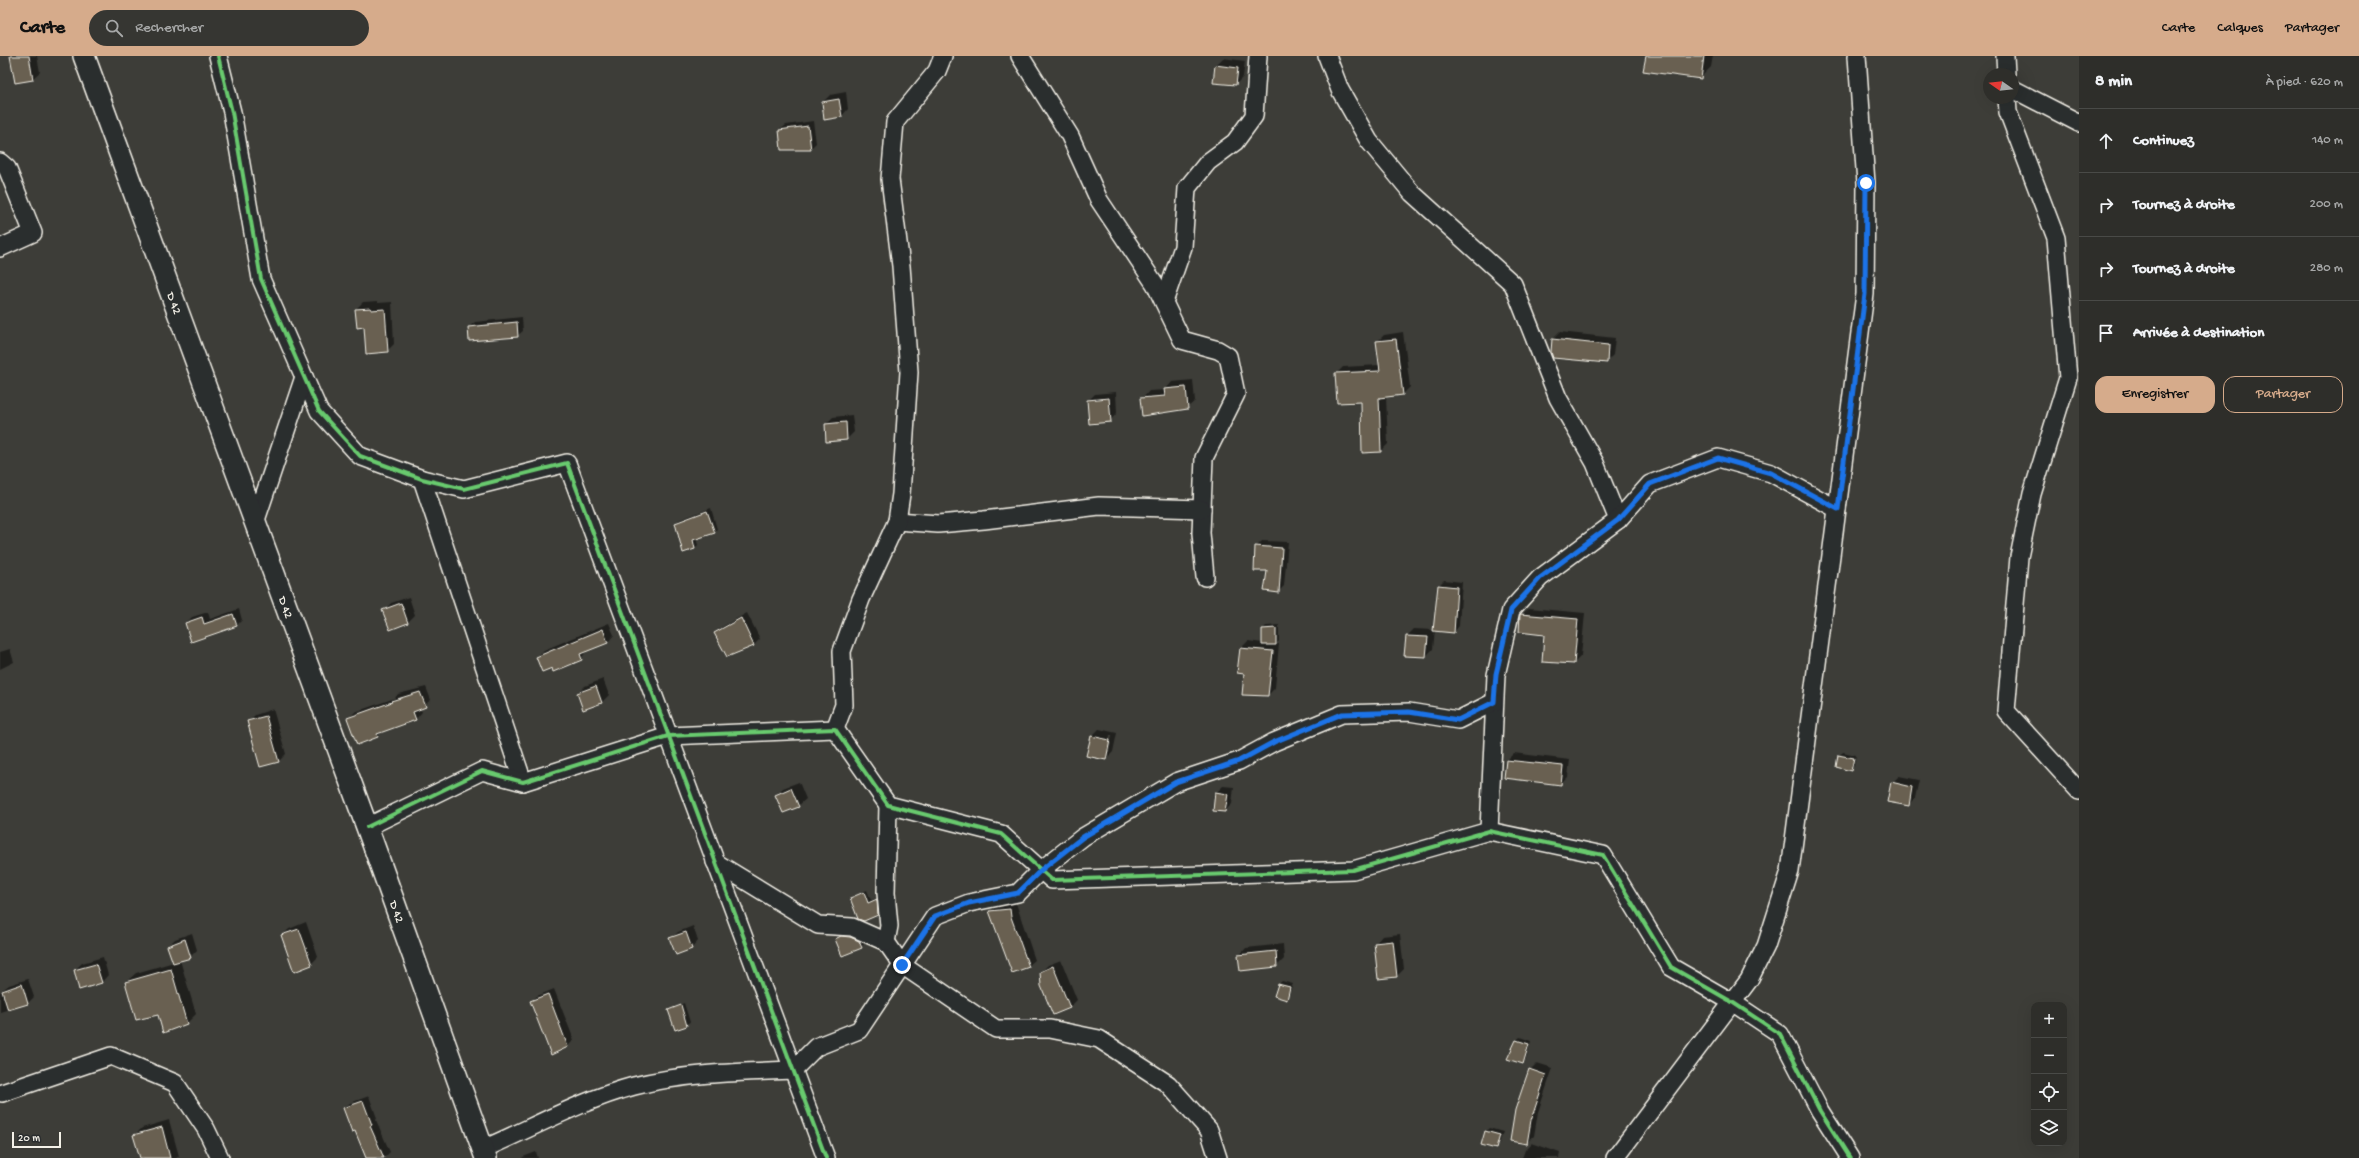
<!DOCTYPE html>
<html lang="fr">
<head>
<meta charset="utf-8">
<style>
  :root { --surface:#2e2e2a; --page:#363632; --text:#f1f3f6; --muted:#a7a8a8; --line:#494a47; --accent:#d6ab8b }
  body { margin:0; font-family:"Gochi Hand",sans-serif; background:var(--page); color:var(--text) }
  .controls { position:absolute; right:12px; bottom:12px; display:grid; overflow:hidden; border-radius:8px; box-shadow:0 4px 16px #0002 }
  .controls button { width:36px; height:36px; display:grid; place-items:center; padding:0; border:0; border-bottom:1px solid var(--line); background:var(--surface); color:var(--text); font:20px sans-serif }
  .compass { position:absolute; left:1983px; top:12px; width:36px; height:36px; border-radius:50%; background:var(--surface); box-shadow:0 4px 16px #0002; rotate:284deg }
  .scale { position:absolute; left:12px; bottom:10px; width:49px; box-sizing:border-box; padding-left:4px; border:2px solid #f4f1e8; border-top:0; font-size:11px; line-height:14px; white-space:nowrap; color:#f4f1e8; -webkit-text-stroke:3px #2a2d2e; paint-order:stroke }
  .stop { position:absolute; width:12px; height:12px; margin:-9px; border:3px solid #1a73e8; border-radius:50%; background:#fff }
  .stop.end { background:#1a73e8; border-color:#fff; box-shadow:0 1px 4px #0008 }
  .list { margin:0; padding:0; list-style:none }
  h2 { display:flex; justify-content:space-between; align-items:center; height:52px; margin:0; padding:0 16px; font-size:17px }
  h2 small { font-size:13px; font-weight:400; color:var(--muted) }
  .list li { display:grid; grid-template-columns:26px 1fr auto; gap:12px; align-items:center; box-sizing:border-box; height:64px; padding:0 16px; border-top:1px solid var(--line) }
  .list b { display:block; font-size:15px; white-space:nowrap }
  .list em { font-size:13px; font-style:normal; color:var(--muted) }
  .actions { display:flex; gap:8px; padding:12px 16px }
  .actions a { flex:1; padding:9px 0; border:1px solid var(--accent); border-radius:12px; text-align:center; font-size:14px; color:var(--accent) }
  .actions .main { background:var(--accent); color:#111 }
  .icon { flex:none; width:22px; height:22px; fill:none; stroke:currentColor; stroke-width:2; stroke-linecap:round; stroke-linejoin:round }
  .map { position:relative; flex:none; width:2079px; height:1102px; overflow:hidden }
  header { display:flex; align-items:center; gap:24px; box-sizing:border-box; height:56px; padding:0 20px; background:var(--accent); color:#111 }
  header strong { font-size:19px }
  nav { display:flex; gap:22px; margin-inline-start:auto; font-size:14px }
  .search { width:280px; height:36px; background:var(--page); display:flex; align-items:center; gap:10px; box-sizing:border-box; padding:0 14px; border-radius:22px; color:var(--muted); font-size:15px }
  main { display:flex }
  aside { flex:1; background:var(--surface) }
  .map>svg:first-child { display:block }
  .shadow { fill:#0007; fill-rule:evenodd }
  .building { fill:#696151; stroke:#f4f1e8 }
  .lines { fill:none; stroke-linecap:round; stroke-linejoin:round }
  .minor-casing { stroke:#f4f1e8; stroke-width:20 }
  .tertiary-casing { stroke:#f4f1e8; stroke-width:24 }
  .minor { stroke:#2a2d2e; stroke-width:17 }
  .tertiary { stroke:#2a2d2e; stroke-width:21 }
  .cycleway-casing { stroke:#2a2d2e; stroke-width:6 }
  .cycleway { stroke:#67ca6e; stroke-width:4 }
  .route { stroke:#1a73e8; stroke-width:5 }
  .labels { text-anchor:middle; stroke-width:3.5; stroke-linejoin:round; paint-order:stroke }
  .street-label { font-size:12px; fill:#f4f1e8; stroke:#2a2d2e }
</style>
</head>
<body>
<header>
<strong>Carte</strong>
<div class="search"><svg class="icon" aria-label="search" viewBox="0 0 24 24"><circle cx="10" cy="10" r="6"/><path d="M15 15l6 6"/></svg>Rechercher</div>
<nav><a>Carte</a><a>Calques</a><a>Partager</a></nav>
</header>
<main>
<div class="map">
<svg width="2079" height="1102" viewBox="0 0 2079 1102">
  <rect width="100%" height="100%" fill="#3d3d38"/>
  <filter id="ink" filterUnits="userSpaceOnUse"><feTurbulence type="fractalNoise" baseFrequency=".025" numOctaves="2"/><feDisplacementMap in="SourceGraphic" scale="8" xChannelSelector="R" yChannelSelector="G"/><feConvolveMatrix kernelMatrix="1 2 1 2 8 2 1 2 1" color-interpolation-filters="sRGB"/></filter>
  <g filter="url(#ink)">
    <g class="shadow">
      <path d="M 11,0 L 37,0 L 40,16 L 32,23 Z"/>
      <path d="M 1647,0 L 1713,0 L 1711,11 L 1700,22 Z"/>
      <path d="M 1223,2 L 1245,5 L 1243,21 L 1236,28 L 1216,9 Z"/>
      <path d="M 846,36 L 848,53 L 841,61 L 823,46 L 830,39 Z"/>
      <path d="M 813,65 L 816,87 L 810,93 L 800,94 L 780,74 L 786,69 Z"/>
      <path d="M 378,245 L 378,247 L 392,246 L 394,288 L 387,295 L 365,270 L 356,253 L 363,246 Z"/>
      <path d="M 522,261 L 523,275 L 517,280 L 469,271 L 475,266 Z"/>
      <path d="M 1403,276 L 1410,331 L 1403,338 L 1386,340 L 1388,388 L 1381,395 L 1362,344 L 1336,318 L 1343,311 L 1380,309 L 1377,286 L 1384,279 Z"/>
      <path d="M 1560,276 L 1615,282 L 1613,299 L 1606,306 L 1553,283 Z"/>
      <path d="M 1193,324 L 1195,345 L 1187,352 L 1143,359 L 1142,343 L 1149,335 L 1165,334 L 1172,326 Z"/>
      <path d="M 1116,336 L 1117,357 L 1110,365 L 1088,345 L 1095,338 Z"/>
      <path d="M 852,359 L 854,376 L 847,383 L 826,368 L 833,361 Z"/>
      <path d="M 711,452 L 717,473 L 714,476 L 696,482 L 698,489 L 695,492 L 676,467 L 679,464 Z"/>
      <path d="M 1262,485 L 1288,486 L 1284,530 L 1278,536 L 1256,491 Z"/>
      <path d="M 1444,524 L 1462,526 L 1459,570 L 1454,576 L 1435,574 L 1433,593 L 1426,600 L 1406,599 L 1407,580 L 1414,573 L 1434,574 L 1439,529 Z"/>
      <path d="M 409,541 L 415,559 L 408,566 L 390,573 L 384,555 L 391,547 Z"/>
      <path d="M 1529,552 L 1585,557 L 1581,600 L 1574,607 L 1546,578 L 1521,559 Z"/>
      <path d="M 239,553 L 242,564 L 236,570 L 191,585 L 186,567 L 192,561 L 208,556 L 210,563 Z"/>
      <path d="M 747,557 L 760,583 L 754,589 L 727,599 L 715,577 L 722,571 Z"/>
      <path d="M 609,567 L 614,579 L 608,586 L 587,594 L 581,603 L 552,611 L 537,601 L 544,594 Z"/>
      <path d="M 1279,569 L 1279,585 L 1276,588 L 1279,588 L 1275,632 L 1268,639 L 1245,617 L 1241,592 L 1248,585 L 1263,587 L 1263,573 L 1266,570 Z"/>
      <path d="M 10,593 L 14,606 L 0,613 L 0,596 Z"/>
      <path d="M 603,623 L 609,639 L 602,646 L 584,653 L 578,637 L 585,630 Z"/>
      <path d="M 426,631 L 431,644 L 420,652 L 422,656 L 416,663 L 383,675 L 378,680 L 357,688 L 348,663 L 355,656 L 395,642 L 398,638 Z"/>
      <path d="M 273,653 L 286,698 L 279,705 L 248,666 L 255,659 Z"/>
      <path d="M 1099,673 L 1117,677 L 1113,696 L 1106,703 L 1092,680 ZM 1110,679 L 1112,679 L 1109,696 L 1107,696 Z"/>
      <path d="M 1843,696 L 1856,699 L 1854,710 L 1850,714 L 1839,700 Z"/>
      <path d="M 1514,697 L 1570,704 L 1568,721 L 1561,728 L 1507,704 Z"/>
      <path d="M 1899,720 L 1919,724 L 1915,742 L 1908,749 L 1892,727 Z"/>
      <path d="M 799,726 L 806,743 L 798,750 L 783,756 L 776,739 L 783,732 Z"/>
      <path d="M 1223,730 L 1234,731 L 1232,748 L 1225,755 L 1216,737 Z"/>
      <path d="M 867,834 L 871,844 L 880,841 L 881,855 L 877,859 L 851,842 Z"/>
      <path d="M 1016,847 L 1035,904 L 1028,910 L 990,855 L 997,849 Z"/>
      <path d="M 306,866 L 318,901 L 311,908 L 282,880 L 289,873 Z"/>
      <path d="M 693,870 L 698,885 L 691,893 L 671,883 L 678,876 Z"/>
      <path d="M 843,876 L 868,884 L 861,891 L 836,883 Z"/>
      <path d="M 192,877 L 197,894 L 190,901 L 180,904 L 196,958 L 187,967 L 159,957 L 126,926 L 136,917 L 174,906 L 168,890 L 175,883 Z"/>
      <path d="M 1400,878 L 1404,913 L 1397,920 L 1379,922 L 1375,888 L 1382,880 Z"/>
      <path d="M 1283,888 L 1284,903 L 1277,910 L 1241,914 L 1239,900 L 1246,892 Z"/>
      <path d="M 103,901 L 108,919 L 101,927 L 75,914 L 82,907 Z"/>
      <path d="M 1061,904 L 1077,944 L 1070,951 L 1053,958 L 1041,916 L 1048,909 Z"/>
      <path d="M 28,923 L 34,941 L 28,947 L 0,956 L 0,936 L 9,929 Z"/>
      <path d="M 1282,925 L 1293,928 L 1286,943 L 1279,928 Z"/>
      <path d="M 554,933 L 574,984 L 568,990 L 551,997 L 531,946 L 537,940 Z"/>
      <path d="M 684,947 L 690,966 L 676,973 L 669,954 Z"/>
      <path d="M 1520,981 L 1531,985 L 1526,1003 L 1522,1007 L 1516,985 Z"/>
      <path d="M 1537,1007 L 1553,1012 L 1538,1056 L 1534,1080 L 1526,1087 L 1530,1014 Z"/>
      <path d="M 369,1040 L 377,1062 L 376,1064 L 390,1096 L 384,1102 L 369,1102 L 344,1052 L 350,1047 Z"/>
      <path d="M 169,1064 L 179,1100 L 176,1102 L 141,1102 L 135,1079 L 142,1072 Z"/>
      <path d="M 1489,1072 L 1503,1076 L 1499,1088 L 1496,1092 L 1483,1088 L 1486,1075 Z"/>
      <path d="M 1532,1087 L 1560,1097 L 1559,1102 L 1522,1102 L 1525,1094 Z"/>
      <path d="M 536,1096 L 538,1102 L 522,1102 L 523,1101 Z"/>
    </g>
    <g class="building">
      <path d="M 10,0 L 29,0 L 33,24 L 15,27 Z"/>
      <path d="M 1646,0 L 1704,0 L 1701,23 L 1643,15 Z"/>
      <path d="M 1215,9 L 1238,12 L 1236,29 L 1213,27 Z"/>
      <path d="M 839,43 L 842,61 L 824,64 L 822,46 Z"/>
      <path d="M 808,70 L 811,94 L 781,94 L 779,74 Z"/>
      <path d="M 371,252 L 371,254 L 385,253 L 388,296 L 366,298 L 364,271 L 357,272 L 355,253 Z"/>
      <path d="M 517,266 L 518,281 L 469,285 L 468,271 Z"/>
      <path d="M 1396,283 L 1403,339 L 1379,342 L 1381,396 L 1362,397 L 1361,346 L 1337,347 L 1335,317 L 1380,315 L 1376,285 Z"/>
      <path d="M 1552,283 L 1608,289 L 1607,307 L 1553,302 L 1551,296 Z"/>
      <path d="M 1186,331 L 1188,353 L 1142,360 L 1140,342 L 1165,340 L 1164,333 Z"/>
      <path d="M 1109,342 L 1111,366 L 1089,368 L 1087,344 Z"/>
      <path d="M 846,366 L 847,384 L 826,386 L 825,368 Z"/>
      <path d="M 707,455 L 715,477 L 693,484 L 695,493 L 683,497 L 675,467 Z"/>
      <path d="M 1255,490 L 1282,492 L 1279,537 L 1264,535 L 1267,515 L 1254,515 Z"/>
      <path d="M 1438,529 L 1457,531 L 1454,577 L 1433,575 Z"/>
      <path d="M 401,547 L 408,567 L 390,574 L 382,554 Z"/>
      <path d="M 233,558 L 237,570 L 191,586 L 185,567 L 202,561 L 204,568 Z"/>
      <path d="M 1520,558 L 1578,563 L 1574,608 L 1542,606 L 1544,579 L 1519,576 Z"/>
      <path d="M 741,562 L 754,590 L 727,601 L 714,577 Z"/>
      <path d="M 1276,572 L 1276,589 L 1262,589 L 1262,573 Z"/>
      <path d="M 603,573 L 608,587 L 580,598 L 582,604 L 553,616 L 552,612 L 542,616 L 536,601 Z"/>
      <path d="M 1406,580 L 1428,581 L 1426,601 L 1404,600 Z"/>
      <path d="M 1240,592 L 1273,595 L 1268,640 L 1242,639 L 1244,618 L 1237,617 Z"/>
      <path d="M 596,630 L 602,647 L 583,654 L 577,637 Z"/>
      <path d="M 420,636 L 426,651 L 413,656 L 416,664 L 377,678 L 378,681 L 357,689 L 347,662 L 392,646 L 391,645 Z"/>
      <path d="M 266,660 L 279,706 L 260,711 L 247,665 Z"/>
      <path d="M 1091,680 L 1110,684 L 1106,704 L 1086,700 Z"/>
      <path d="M 1838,699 L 1854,702 L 1851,715 L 1836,711 Z"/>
      <path d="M 1506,704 L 1563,710 L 1561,729 L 1504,722 Z"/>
      <path d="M 1891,726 L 1912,731 L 1909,750 L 1887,746 Z"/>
      <path d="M 791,732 L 799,751 L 783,757 L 775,739 Z"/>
      <path d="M 1215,736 L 1228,738 L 1225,756 L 1213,755 Z"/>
      <path d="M 864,836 L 868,847 L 877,843 L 878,859 L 864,865 L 858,863 L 850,842 Z"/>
      <path d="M 1010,853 L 1011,861 L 1029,911 L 1012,917 L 989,855 Z"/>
      <path d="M 299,873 L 312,909 L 294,916 L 281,879 Z"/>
      <path d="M 686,876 L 692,893 L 676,899 L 669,882 Z"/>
      <path d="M 841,880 L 850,881 L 859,885 L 862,892 L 842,900 L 835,883 Z"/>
      <path d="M 185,883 L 191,902 L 173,907 L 167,890 Z"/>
      <path d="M 1393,885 L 1397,921 L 1378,923 L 1374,887 Z"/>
      <path d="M 1276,895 L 1277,911 L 1240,915 L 1238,899 Z"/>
      <path d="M 96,908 L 102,927 L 79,934 L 74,914 Z"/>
      <path d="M 1053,910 L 1070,952 L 1053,959 L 1041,930 L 1040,916 Z"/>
      <path d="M 171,913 L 187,968 L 163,977 L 158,959 L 136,964 L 125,926 Z"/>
      <path d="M 22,928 L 28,948 L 8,954 L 2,935 Z"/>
      <path d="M 1278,928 L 1290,931 L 1287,944 L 1274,940 Z"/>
      <path d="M 548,938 L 568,991 L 551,999 L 530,945 Z"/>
      <path d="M 681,949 L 687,970 L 675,974 L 668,954 Z"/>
      <path d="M 1516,984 L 1529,988 L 1523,1008 L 1507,1003 Z"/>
      <path d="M 1529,1013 L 1546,1019 L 1531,1064 L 1527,1088 L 1510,1085 L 1515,1054 Z"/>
      <path d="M 363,1045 L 372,1069 L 370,1070 L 384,1102 L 366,1102 L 355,1075 L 352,1076 L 343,1052 Z"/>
      <path d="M 162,1071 L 170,1102 L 140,1102 L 133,1079 Z"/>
      <path d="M 1485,1075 L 1500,1079 L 1496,1093 L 1481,1089 Z"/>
    </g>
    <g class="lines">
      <g class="minor-casing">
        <g id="minor">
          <path d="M 218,0 L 232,56 L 261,223 L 319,355 L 360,400 L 422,423 L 464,433 L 567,407 L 826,1102"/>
          <path d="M 1020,0 L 1070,80 L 1099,144 L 1155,228 L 1182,284 L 1218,294 L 1228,300 L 1236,338 L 1204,402 L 1201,477 L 1205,521"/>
          <path d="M 1327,0 L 1340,34 L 1369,85 L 1412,137 L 1513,228 L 1558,342 L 1595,407 L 1618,464"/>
          <path d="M 2005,0 L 2006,18"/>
          <path d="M 2013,33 L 2079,67"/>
          <path d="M 2007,42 L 2008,56 L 2056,182 L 2068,322 L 2032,438 L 2019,501 L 2006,655 L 2079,735"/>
          <path d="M 0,106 L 7,112 L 33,177 L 0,192"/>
          <path d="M 1164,246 L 1183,191 L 1187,132 L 1208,106 L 1235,86 L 1254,60 L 1258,0"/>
          <path d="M 422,423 L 523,726"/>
          <path d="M 897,465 L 938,468 L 984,464 L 1099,450 L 1202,453"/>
          <path d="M 255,467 L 304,321"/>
          <path d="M 835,673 L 844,649 L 842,595 L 861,543 L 897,465 L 901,438 L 909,316 L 901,210 L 890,123 L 895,66 L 937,15 L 943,0"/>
          <path d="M 367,771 L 482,715 L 523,726 L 668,680 L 835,673 L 888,749 L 1001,778 L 1052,824 L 1353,814 L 1489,775 L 1603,799 L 1671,911 L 1732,946 L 1780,978 L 1820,1055 L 1850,1102"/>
          <path d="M 1489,775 L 1496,619 L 1511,554 L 1540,522 L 1618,464 L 1650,428 L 1718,402 L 1771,417 L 1837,453"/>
          <path d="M 715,806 L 818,869 L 852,871 L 886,886 L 902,909 L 996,973 L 1050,973 L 1099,983 L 1168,1028 L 1209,1074 L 1218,1102"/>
          <path d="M 886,886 L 889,870 L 886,837 L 888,749"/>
          <path d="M 2,1037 L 111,1000 L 175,1027 L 206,1073 L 220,1102"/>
          <path d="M 483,1093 C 532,1072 582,1044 634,1030 C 686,1017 740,1016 793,1014 L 816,991 L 859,974 L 935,860 L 969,847 L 1018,837 L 1041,814 L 1083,781 L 1176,726 L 1239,705 L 1274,686 L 1342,658 L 1409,656 L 1458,664 L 1494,646"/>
          <path d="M 1615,1102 L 1749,924 L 1766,890 L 1790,815 L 1865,238 L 1866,127 L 1857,0"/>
        </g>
      </g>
      <g class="tertiary-casing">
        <g id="tertiary">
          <path id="s1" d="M 84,0 L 367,771 L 486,1102"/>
        </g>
      </g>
      <use href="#minor" class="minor"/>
      <use href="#tertiary" class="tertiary"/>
      <g class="cycleway-casing">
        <g id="cycleway">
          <path d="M 218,0 L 232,56 L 261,223 L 319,355 L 360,400 L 422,423 L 464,433 L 567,407 L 826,1102"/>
          <path d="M 367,771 L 482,715 L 523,726 L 668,680 L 835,673 L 888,749 L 1001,778 L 1052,824 L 1353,814 L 1489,775 L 1603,799 L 1671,911 L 1732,946 L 1780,978 L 1820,1055 L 1850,1102"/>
        </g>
      </g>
      <use href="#cycleway" class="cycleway"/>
    </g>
  </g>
  <g class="lines" filter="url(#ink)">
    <path class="route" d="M 902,909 L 935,860 L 969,847 L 1018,837 L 1041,814 L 1083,781 L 1176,726 L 1239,705 L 1274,686 L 1342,658 L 1409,656 L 1458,664 L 1494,646 L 1496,618 L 1511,554 L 1540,522 L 1618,464 L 1650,428 L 1718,402 L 1771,417 L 1838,453 L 1865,238 L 1866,127"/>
  </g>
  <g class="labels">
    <g class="street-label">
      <text dy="4" stroke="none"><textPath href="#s1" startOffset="263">D 42</textPath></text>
      <text dy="4" stroke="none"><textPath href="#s1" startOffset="587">D 42</textPath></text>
      <text dy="4" stroke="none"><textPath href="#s1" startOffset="911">D 42</textPath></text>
    </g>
  </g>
</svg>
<div class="controls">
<button>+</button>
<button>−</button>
<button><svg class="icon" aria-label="locate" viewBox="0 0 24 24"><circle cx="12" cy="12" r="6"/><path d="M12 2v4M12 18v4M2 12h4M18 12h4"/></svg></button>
<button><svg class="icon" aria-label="layers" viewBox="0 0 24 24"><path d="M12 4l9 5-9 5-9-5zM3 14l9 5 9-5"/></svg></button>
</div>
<svg class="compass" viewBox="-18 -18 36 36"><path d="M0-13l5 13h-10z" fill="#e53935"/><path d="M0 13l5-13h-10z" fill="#a7a8a8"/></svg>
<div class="scale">20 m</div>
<div class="stop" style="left:1866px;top:127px"></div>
<div class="stop end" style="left:902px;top:909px"></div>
</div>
<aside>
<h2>8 min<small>À pied · 620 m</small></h2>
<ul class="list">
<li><svg class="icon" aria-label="ahead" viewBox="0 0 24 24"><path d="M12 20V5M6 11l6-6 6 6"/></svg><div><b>Continuez</b></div><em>140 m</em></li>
<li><svg class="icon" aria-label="right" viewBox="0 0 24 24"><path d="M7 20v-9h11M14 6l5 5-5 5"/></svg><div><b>Tournez à droite</b></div><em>200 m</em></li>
<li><svg class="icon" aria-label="right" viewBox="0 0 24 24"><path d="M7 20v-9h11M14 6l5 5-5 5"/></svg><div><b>Tournez à droite</b></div><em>280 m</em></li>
<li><svg class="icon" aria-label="arrive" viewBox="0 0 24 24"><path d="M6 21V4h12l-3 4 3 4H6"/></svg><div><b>Arrivée à destination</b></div></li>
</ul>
<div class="actions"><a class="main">Enregistrer</a><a>Partager</a></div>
</aside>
</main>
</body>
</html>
